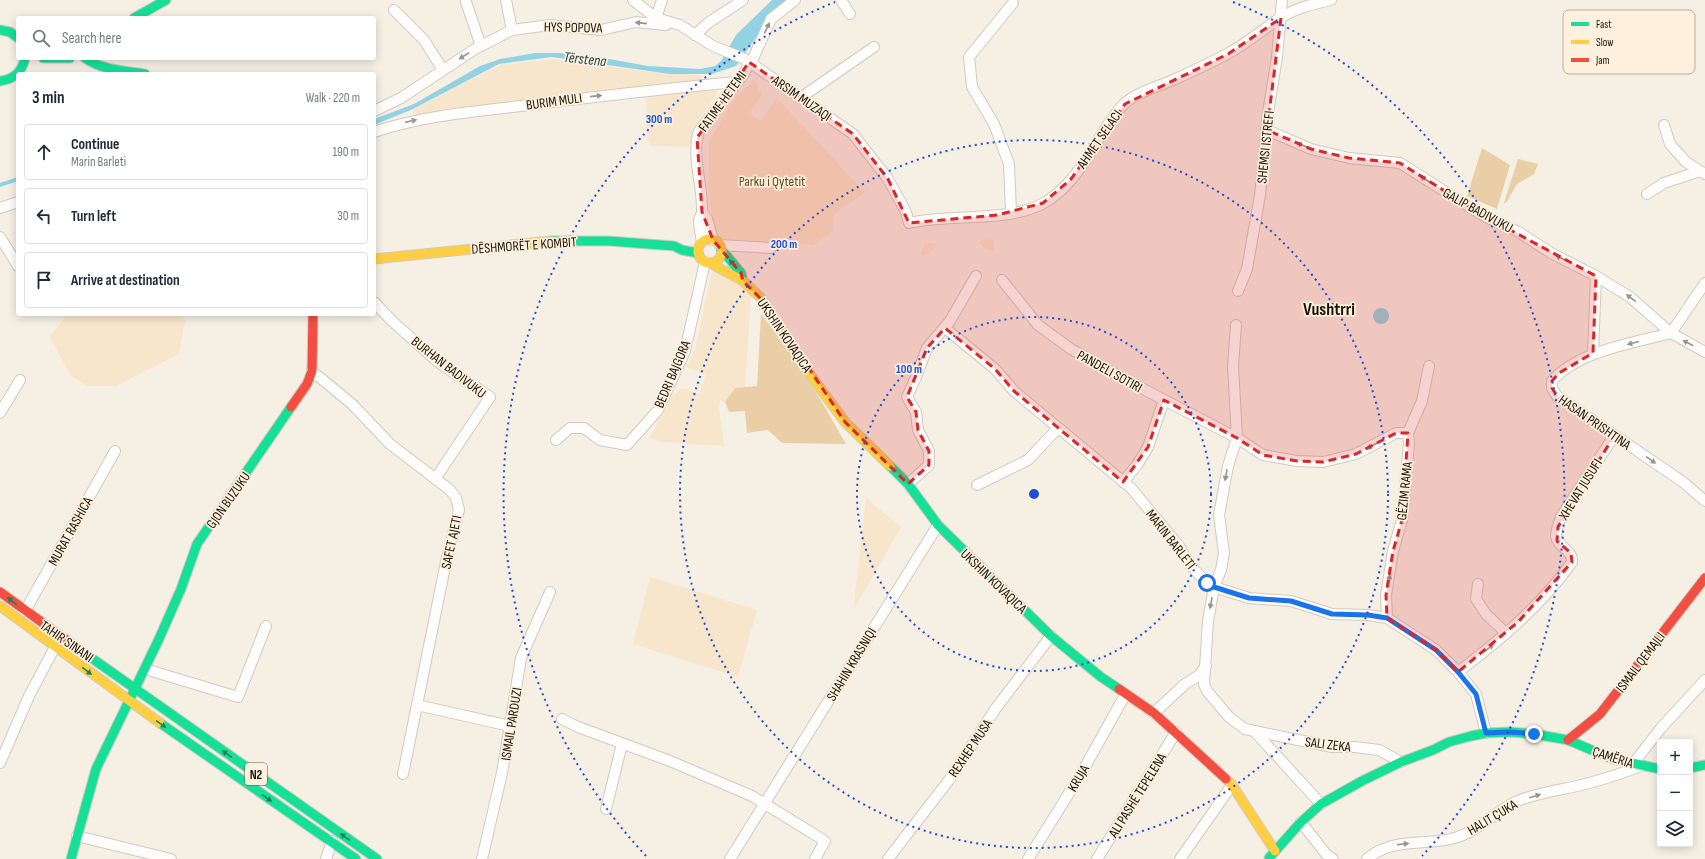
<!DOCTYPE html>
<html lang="en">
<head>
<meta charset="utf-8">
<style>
  :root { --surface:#fff; --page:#f2f2f3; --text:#1f2937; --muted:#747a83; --line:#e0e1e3 }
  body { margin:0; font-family:"Sofia Sans Condensed",sans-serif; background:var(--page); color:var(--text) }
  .controls { position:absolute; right:12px; bottom:12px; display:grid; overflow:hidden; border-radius:4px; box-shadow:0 2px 10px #0003 }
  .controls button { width:36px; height:36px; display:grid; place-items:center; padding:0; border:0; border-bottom:1px solid var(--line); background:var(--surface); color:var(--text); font:20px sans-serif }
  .stop { position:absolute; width:12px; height:12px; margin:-9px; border:3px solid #1a73e8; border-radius:50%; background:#fff }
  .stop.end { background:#1a73e8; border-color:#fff; box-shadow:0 1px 4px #0008 }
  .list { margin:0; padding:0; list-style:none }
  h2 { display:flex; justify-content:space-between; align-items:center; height:52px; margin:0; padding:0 16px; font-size:17px }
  h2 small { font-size:13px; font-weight:400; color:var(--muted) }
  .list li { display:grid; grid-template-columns:26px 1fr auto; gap:12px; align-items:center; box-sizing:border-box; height:56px; margin:0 8px 8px; padding:0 8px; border:1px solid var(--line); border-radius:4px }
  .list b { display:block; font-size:15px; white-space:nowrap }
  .list p { margin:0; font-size:13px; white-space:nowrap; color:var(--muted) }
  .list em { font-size:13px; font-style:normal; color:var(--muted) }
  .icon { flex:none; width:22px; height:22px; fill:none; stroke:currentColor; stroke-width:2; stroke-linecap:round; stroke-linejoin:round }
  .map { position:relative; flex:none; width:1705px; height:859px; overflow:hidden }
  .search { position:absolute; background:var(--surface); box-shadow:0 2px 10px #0003; left:16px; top:16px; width:360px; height:44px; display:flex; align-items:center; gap:10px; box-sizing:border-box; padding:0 14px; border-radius:4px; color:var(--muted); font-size:15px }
  .panel { position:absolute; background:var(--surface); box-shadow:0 2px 10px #0003; left:16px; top:72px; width:360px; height:244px; border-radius:4px }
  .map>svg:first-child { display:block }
  .green { fill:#f8e6cc }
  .forest { fill:#eacfa6 }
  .water { fill:#93d2e3 }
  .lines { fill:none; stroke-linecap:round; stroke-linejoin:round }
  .street-casing { stroke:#d1cac0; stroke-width:12 }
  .fast-casing { stroke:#d1cac0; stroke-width:11 }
  .slow-casing { stroke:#d1cac0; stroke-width:11 }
  .jam-casing { stroke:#d1cac0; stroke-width:11 }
  .street { stroke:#fefdfb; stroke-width:10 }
  .fast { stroke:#16e098; stroke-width:9 }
  .slow { stroke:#ffcf43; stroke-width:9 }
  .jam { stroke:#f24e42; stroke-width:9 }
  .oneway { fill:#98948e }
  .oneway2 { fill:#188458 }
  .route { stroke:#1a73e8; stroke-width:5 }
  .marked { fill:#d62828; fill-opacity:0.2; stroke:#d62828; stroke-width:3; stroke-dasharray:8 5; stroke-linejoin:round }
  .ring { fill:none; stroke:#1d4ed8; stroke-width:2; stroke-dasharray:2 4 }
  .labels { text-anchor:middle; stroke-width:3.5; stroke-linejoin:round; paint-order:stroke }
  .shield { fill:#fdf0dd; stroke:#5f5649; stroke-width:1 }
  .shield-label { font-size:13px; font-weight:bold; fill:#1b1409 }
  .street-label { font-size:14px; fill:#1b1409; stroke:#fdf0dd }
  .park-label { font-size:14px; fill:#644614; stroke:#fdf0dd }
  .water-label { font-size:15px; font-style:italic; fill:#143f4b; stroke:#fdf0dd }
  .district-label { font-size:18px; font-weight:bold; fill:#1b1409; stroke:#fdf0dd }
  .key { fill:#fdf0dd; stroke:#b9ae9d; stroke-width:1 }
  .key-label { font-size:11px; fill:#1b1409 }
  .centre { fill:#1d4ed8; stroke:#fdf0dd; stroke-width:2 }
  .ring-label { font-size:12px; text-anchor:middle; font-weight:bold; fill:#1d4ed8; stroke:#fdf0dd; stroke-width:3.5; stroke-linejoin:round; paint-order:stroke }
</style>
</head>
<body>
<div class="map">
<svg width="1705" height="859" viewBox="0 0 1705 859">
  <rect width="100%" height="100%" fill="#f6efe4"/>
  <g class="green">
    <path d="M 553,59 L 651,72 L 701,75 L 702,83 L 413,120 L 413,110 L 454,88 L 501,65 Z"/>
    <path d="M 754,80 L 762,95 L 749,114 L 761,121 L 777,98 L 865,193 L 839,210 L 833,216 L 833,232 L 813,245 L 714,238 L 709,191 L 709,141 L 735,98 Z"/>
    <path d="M 714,89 L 718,92 L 694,127 L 694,147 L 652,146 L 647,140 L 646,93 Z"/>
    <path d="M 993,239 L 995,250 L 993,251 L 989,250 L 979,243 L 981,240 Z"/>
    <path d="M 925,243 L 934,243 L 937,246 L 928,254 L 923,256 L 921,253 Z"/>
    <path d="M 719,266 L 751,296 L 745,387 L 735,388 L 725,402 L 720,400 L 719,408 L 724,446 L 662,442 L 650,438 L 673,394 L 684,388 L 699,394 L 706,375 L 686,367 L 695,350 L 712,270 Z"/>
    <path d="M 62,314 L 181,314 L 185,320 L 179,354 L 116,386 L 87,386 L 71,376 L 50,337 L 65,318 Z"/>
    <path d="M 866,498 L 901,527 L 853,611 Z"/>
    <path d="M 650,577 L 757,610 L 738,677 L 633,644 Z"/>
  </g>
  <g class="forest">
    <path d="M 1482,148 L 1510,165 L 1497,209 L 1467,196 Z"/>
    <path d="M 1518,159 L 1538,164 L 1534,174 L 1517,184 L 1506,203 L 1504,203 Z"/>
    <path d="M 761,314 L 804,371 L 846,444 L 782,443 L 768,430 L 747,433 L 745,411 L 729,412 L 725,402 L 735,388 L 757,386 Z"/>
  </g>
  <g class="water">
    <path d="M 772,0 L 786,0 L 779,6 L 747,50 L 743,58 L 736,66 L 712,74 L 670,74 L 552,57 L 499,64 L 413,109 L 374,125 L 374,119 L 414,104 L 480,66 L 500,59 L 535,53 L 559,53 L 598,57 L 648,66 L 700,69 L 715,66 L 721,61 L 736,35 Z"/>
    <path d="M 18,177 L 18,181 L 0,187 L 0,183 Z"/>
    <circle cx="1381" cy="316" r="8"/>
  </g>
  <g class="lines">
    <g class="street-casing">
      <g id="street">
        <path d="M 506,0 L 512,30"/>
        <path d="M 633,0 L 656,18 L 680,25 L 713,46 L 745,59 L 853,134 L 888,179 L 906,212 L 909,223 C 950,213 1005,223 1042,204 C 1074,187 1090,151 1109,123 C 1114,117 1118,109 1124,104 C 1137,92 1157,87 1173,80 C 1191,72 1210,63 1227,54 C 1246,44 1262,30 1280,18 C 1296,8 1313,4 1331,0"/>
        <path d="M 841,0 L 850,14"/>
        <path d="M 466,2 L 481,46"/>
        <path d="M 394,10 L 424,40 L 443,70"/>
        <path d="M 656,18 L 662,0"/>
        <path d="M 695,35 L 708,23 L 743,0"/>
        <path d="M 751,63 L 771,19 L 795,0"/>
        <path d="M 800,98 L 874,47"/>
        <path d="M 374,111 L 401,98 L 475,49 L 512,30 L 550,25 L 601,30 L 636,22 L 666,25"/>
        <path d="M 1664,125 L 1670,144 L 1686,162 L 1705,174"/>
        <path d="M 1267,130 L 1311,149 L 1349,158 L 1400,163 L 1460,201 L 1488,218 L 1517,231 L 1551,253 L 1596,276 L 1630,297 L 1671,333 L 1705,352"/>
        <path d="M 374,132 C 422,116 471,112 520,106 C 592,97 663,89 735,82"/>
        <path d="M 1647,194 L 1664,183 L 1700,171"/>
        <path d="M 0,208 L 18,202"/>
        <path d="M 702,212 L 707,219 L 713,240"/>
        <path d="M 1011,212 L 1009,164 L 994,124 L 972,87 L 969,57 L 1013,3"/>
        <path d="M 0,237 L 18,266"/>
        <path d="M 702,242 C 701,235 699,228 699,220 C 700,217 702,214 702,211 C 703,185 691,157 699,131 L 745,72 L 749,62"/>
        <path d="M 720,245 L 771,248"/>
        <path d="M 1002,280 L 1038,325 L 1071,349 L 1126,380 L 1237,438 L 1263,455 L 1297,461 L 1323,462 L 1356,454 L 1396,433 L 1408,433"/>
        <path d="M 1238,291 L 1247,269 L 1260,195 L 1268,113 L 1277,57 L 1282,0"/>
        <path d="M 374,302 L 392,321 L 438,362 L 490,397 L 435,479"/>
        <path d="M 1236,325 L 1233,366 L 1237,438 L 1228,466 L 1219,515 L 1224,553 L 1221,570 L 1214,587 L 1208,621 L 1204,684 L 1207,691 L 1229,717 L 1245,729 L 1332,747 L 1355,747 L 1379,750 L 1401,762"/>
        <path d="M 945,328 L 995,369 L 1014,391 L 1131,488 L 1179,546 L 1190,565 L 1207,583 L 1214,587 L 1249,598 L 1291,601 L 1332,614 L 1368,615 L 1387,618 L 1436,650 L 1458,672 L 1476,694 L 1486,733"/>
        <path d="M 1671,333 C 1633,343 1578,351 1552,381 L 1552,388 L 1557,396 L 1683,482 L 1705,501"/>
        <path d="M 1671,333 L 1705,283"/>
        <path d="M 1593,353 L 1596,276"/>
        <path d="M 312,371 L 352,404 L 390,444 L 450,490 L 456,498 L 459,510 L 446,562 L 403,774"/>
        <path d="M 0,413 L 20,380"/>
        <path d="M 556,440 L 570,428 L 584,428 L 600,440 L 627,445 L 658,410 L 685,351 L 705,262"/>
        <path d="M 1123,482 L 1137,465 L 1148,447 L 1164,400"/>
        <path d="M 908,484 L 929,465 L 929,451 L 918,430 L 916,412 L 907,397 L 916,377 L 927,348 L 950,321 L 976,276"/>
        <path d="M 977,485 L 1028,460 L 1058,428"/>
        <path d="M 1478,584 L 1476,599 L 1486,614 L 1506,633"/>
        <path d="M 25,611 L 115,451"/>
        <path d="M 1387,618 L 1386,595 L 1393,551 L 1402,520 L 1409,443 L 1408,433 L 1422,401 L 1429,366"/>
        <path d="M 145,669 L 238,697 L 266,626"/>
        <path d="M 1458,672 C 1500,640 1542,605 1572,562 C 1573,549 1557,547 1556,536 C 1556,530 1559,523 1561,517 L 1614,436"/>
        <path d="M 417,705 L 510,726"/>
        <path d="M 1154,713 L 1185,684 L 1198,676 L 1206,666"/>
        <path d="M 562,719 L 578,727 L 670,761 L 752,796 L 825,841 L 815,859"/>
        <path d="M 1254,731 L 1321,804"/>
        <path d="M 0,763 L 29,696 L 55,647"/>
        <path d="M 1633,764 L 1661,728 L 1705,680"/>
        <path d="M 606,809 L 622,744"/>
        <path d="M 1301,822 L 1326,854 L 1333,859"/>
        <path d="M 77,836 L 171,859"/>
        <path d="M 326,859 L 332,841"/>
        <path d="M 482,859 L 502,773 L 521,658 L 550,592"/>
        <path d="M 730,859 L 938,525"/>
        <path d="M 888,859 L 949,780 L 996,708 L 1051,636"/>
        <path d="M 1028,859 L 1081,774 L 1125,695"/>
        <path d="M 1097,859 L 1176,732"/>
        <path d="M 1180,859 L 1232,785"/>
        <path d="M 1367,859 C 1393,835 1433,848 1463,835 C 1482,827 1497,811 1515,802 C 1532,794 1559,790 1577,786 C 1599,781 1620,774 1641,766"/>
      </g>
    </g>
    <g class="fast-casing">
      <g id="fast">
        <path d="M 134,18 L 166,0"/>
        <path d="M 0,30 L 10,32 L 18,38"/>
        <path d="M 43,58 L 70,58"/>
        <path d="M 85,58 C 101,70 125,71 145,74"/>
        <path d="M 0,81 C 14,79 22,72 25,58"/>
        <path d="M 551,241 L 609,241 L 674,246 L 682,250 L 698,253"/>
        <path d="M 721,249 L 741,273 L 743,281"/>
        <path d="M 890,466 L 908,484 L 938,525 L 1051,636 L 1101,677 L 1119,689"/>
        <path d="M 83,652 L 377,859"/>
        <path d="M 160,723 L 356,859"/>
        <path d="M 1690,768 L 1705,765"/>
        <path d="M 1269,858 L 1301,822 L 1321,804 L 1362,781 L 1401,762 L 1433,750 L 1449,742 L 1471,736 L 1486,733 L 1510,732 L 1534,734 L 1568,740 L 1613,759 L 1660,769"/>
        <path d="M 71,859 L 96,769 L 159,639 L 181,589 L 197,544 L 291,407"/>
      </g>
    </g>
    <g class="slow-casing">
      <g id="slow">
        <circle cx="710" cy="251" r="12"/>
        <path d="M 374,259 L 551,241"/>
        <path d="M 710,263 L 743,281 L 760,297 L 812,377 L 845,422 L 890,466"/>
        <path d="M 0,606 L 160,723"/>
        <path d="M 1226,779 L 1232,785 L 1275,851"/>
      </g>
    </g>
    <g class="jam-casing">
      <g id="jam">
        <path d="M 291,407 L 307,384 L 312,371 L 313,314"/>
        <path d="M 0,592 L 83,652"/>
        <path d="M 1119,689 L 1154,713 L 1226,779"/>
        <path d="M 1568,740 L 1600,714 L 1705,578"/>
      </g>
    </g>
    <use href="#street" class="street"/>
    <use href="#fast" class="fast"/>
    <use href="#slow" class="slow"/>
    <use href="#jam" class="jam"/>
  </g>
  <defs><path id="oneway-solid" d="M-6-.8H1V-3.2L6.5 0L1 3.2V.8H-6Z"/></defs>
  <g class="oneway">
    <use href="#oneway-solid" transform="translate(641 23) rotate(-174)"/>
    <use href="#oneway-solid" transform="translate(767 28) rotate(-65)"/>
    <use href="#oneway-solid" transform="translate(464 56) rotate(147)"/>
    <use href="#oneway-solid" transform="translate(596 96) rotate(-6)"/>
    <use href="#oneway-solid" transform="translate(411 121) rotate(-13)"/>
    <use href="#oneway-solid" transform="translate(1302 145) rotate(-157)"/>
    <use href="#oneway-solid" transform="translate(1425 179) rotate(-147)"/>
    <use href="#oneway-solid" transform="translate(1561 258) rotate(-154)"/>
    <use href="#oneway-solid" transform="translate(1631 298) rotate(-143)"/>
    <use href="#oneway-solid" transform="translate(1633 343) rotate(165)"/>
    <use href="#oneway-solid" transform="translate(1688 343) rotate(-152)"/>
    <use href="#oneway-solid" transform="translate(1372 446) rotate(150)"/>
    <use href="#oneway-solid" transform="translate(1651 460) rotate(34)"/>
    <use href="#oneway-solid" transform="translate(1226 475) rotate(100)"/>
    <use href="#oneway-solid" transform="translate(1389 580) rotate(-81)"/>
    <use href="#oneway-solid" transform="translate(1211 603) rotate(101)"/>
    <use href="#oneway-solid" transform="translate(1489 648) rotate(-37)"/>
    <use href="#oneway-solid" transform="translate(1535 796) rotate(-17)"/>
    <use href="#oneway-solid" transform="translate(1403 844) rotate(-7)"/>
  </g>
  <g class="oneway2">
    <use href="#oneway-solid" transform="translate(733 264) rotate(-130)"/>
    <use href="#oneway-solid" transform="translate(12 601) rotate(-142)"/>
    <use href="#oneway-solid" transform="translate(87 671) rotate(37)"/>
    <use href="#oneway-solid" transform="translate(161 724) rotate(35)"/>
    <use href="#oneway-solid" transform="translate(227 754) rotate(-145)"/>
    <use href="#oneway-solid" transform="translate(267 798) rotate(35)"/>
    <use href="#oneway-solid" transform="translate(345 837) rotate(-145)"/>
  </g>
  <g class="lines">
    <path class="route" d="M 1207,583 L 1214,587 L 1249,598 L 1291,601 L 1332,614 L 1368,615 L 1387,618 L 1436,650 L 1458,672 L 1476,694 L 1486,733 L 1510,732 L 1534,734"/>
  </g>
  <path class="marked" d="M 1281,18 L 1267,130 L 1311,149 L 1349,158 L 1400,163 L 1488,218 L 1596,276 L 1593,353 L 1559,373 L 1552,381 L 1552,388 L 1557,396 L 1614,436 L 1558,527 L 1557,541 L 1571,553 L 1572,562 L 1518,622 L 1458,672 L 1436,650 L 1387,618 L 1386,595 L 1393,551 L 1402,520 L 1408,433 L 1396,433 L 1356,454 L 1323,462 L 1297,461 L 1263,455 L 1237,438 L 1164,400 L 1148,447 L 1123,482 L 1014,391 L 995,369 L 945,328 L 927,348 L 907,397 L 916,412 L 918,430 L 929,451 L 929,465 L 908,484 L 845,422 L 765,303 L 743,281 L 741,273 L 713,240 L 702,212 L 697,138 L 749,62 L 853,134 L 888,179 L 909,223 L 997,215 L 1043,203 L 1071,179 L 1125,104 L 1228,54 Z"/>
  <g class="ring">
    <circle cx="1034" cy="494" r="177"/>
    <circle cx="1034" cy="494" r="354"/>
    <path d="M646 856A531 531 0 0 1 835 2M1233 2A531 531 0 0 1 1422 856"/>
  </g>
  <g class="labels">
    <rect class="shield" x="245" y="763" width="22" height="22" rx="3"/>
    <g class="shield-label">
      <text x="256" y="779">N2</text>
    </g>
    <g class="street-label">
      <text transform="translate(573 27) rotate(1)" y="5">HYS POPOVA</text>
      <text transform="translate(802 98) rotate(35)" y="5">ARSIM MUZAQI</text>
      <text transform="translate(554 101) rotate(-8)" y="5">BURIM MULI</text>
      <text transform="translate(722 101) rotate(-54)" y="5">FATIME HETEMI</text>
      <text transform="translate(1099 139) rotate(-55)" y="5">AHMET SELACI</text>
      <text transform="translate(1265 147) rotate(-84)" y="5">SHEMSI ISTREFI</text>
      <text transform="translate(1478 210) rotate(29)" y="5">GALIP BADIVUKU</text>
      <text transform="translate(524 245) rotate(-4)" y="5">DËSHMORËT E KOMBIT</text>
      <text transform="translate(785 335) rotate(56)" y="5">UKSHIN KOVAQICA</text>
      <text transform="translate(449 367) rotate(38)" y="5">BURHAN BADIVUKU</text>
      <text transform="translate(1110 371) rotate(29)" y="5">PANDELI SOTIRI</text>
      <text transform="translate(672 374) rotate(-67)" y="5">BEDRI BAJGORA</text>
      <text transform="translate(1595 422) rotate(35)" y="5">HASAN PRISHTINA</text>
      <text transform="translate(1580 489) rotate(-58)" y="5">XHEVAT JUSUFI</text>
      <text transform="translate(1404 491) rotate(-84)" y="5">GËZIM RAMA</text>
      <text transform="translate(228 500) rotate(-55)" y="5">GJON BUZUKU</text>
      <text transform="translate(70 531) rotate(-61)" y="5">MURAT RASHICA</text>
      <text transform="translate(1171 539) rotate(52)" y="5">MARIN BARLETI</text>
      <text transform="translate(451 542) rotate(-78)" y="5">SAFET AJETI</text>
      <text transform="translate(994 581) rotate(44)" y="5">UKSHIN KOVAQICA</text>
      <text transform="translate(67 641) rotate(35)" y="5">TAHIR SINANI</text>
      <text transform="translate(1640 662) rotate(-53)" y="5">ISMAIL QEMAJLI</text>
      <text transform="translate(851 664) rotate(-59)" y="5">SHAHIN KRASNIQI</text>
      <text transform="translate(511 724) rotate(-81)" y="5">ISMAIL PARDUZI</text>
      <text transform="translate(1328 744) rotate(7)" y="5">SALI ZEKA</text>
      <text transform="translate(970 748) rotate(-56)" y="5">REXHEP MUSA</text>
      <text transform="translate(1613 757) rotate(18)" y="5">ÇAMËRIA</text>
      <text transform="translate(1078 778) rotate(-59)" y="5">KRUJA</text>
      <text transform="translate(1137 795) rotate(-58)" y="5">ALI PASHË TEPELENA</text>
      <text transform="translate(1492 817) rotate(-31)" y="5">HALIT ÇUKA</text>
    </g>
    <g class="park-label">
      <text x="772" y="186">Parku i Qytetit</text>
    </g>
    <g class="water-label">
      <text transform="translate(585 59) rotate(6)" y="5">Tërstena</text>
    </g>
    <g class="district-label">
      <text x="1329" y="315">Vushtrri</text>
    </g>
  </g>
  <rect x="1563" y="10" width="132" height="64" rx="6" class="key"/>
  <rect x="1571" y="22" width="18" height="4" fill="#16e098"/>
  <rect x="1571" y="40" width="18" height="4" fill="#ffcf43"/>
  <rect x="1571" y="58" width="18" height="4" fill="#f24e42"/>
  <g class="key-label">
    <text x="1596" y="28">Fast</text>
    <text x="1596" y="46">Slow</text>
    <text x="1596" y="64">Jam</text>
  </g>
  <circle cx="1034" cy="494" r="6" class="centre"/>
  <g class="ring-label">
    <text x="659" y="123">300 m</text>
    <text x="784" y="248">200 m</text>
    <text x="909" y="373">100 m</text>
  </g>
</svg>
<div class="controls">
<button>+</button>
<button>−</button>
<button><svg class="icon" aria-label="layers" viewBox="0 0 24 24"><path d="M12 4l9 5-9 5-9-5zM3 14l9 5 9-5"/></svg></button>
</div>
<div class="stop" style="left:1207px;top:583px"></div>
<div class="stop end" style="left:1534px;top:734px"></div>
<div class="search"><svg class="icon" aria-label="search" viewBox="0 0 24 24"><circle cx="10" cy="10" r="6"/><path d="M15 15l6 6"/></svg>Search here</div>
<section class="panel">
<h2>3 min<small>Walk · 220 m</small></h2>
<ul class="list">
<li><svg class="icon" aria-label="ahead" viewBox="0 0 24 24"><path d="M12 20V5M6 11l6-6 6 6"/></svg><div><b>Continue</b><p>Marin Barleti</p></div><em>190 m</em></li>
<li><svg class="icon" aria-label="left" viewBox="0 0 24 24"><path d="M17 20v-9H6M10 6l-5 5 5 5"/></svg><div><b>Turn left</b></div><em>30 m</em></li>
<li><svg class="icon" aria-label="arrive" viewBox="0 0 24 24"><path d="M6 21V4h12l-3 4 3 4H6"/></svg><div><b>Arrive at destination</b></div></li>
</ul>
</section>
</div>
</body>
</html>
